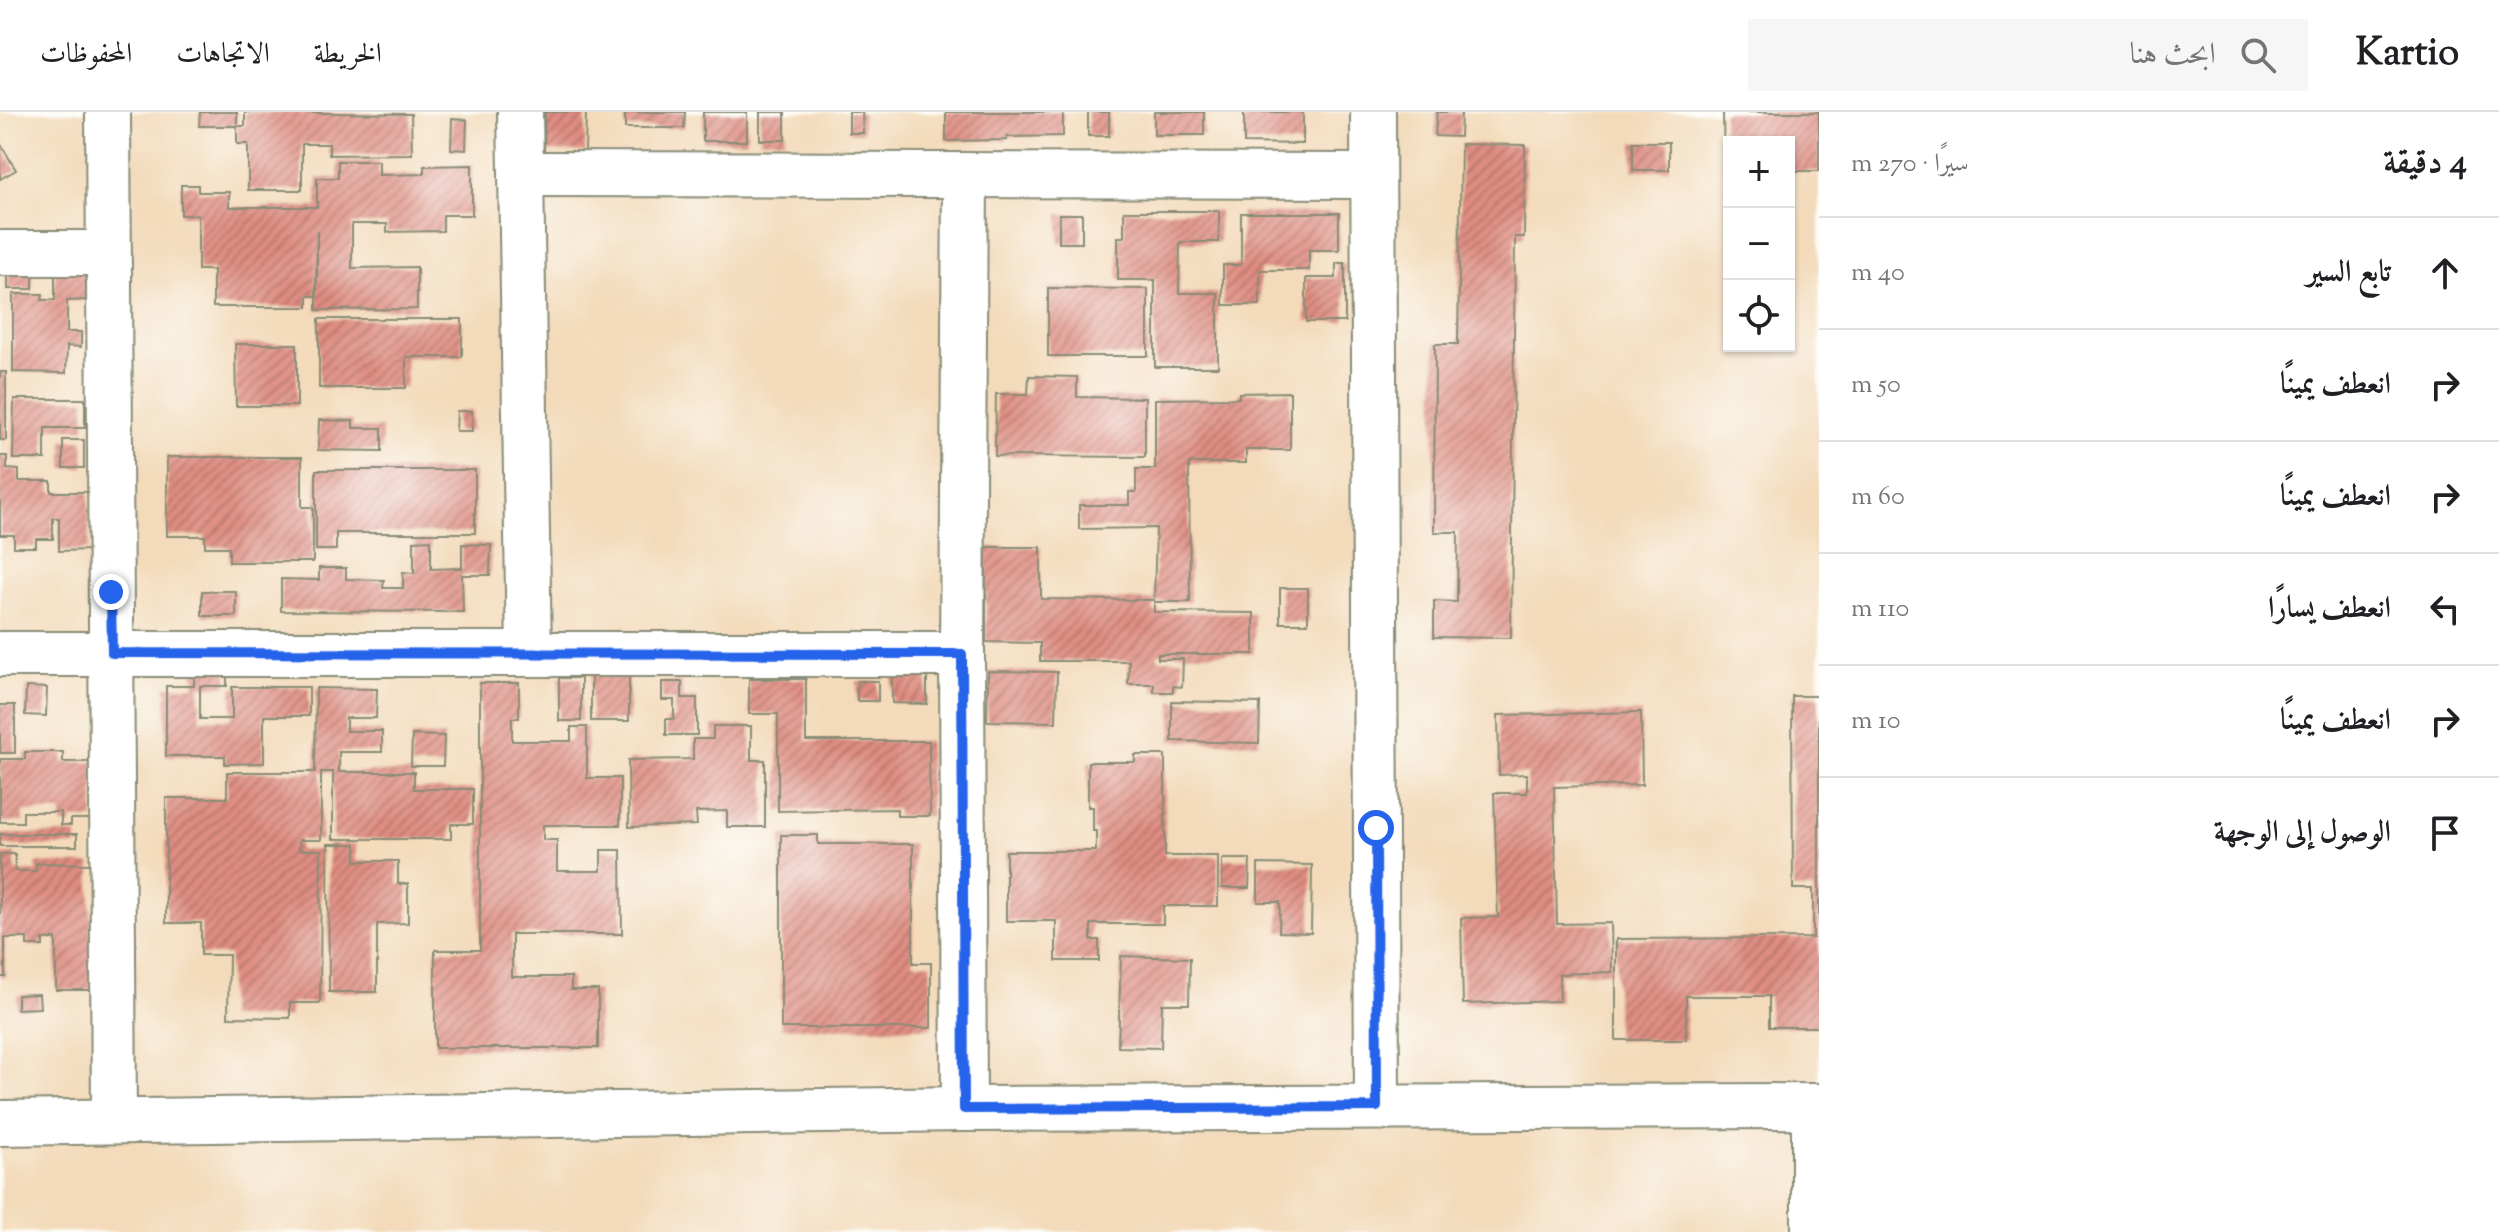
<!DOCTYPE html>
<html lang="ar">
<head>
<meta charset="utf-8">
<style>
  :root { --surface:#fff; --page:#f6f6f6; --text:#202124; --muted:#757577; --line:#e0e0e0 }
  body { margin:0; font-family:"Sorts Mill Goudy",Amiri,serif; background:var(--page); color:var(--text); direction:rtl }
  .controls { position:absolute; right:24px; top:24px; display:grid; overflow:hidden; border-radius:0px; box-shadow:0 2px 6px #0004 }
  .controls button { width:72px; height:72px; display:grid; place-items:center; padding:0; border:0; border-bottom:2px solid var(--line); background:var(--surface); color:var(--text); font:40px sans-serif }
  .stop { position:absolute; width:24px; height:24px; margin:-18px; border:6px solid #2563eb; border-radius:50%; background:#fff }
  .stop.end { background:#2563eb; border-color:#fff; box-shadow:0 2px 8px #0008 }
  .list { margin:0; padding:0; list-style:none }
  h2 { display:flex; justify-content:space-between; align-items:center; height:104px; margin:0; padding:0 32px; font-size:34px }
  h2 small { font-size:26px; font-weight:400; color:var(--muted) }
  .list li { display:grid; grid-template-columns:52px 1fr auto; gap:24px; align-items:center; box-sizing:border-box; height:112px; padding:0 32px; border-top:2px solid var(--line) }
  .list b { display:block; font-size:30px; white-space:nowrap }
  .list em { font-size:26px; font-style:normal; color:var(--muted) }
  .icon { flex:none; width:44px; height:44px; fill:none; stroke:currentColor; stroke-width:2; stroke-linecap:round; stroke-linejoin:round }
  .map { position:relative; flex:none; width:1819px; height:1120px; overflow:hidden; direction:ltr }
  header { display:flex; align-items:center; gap:48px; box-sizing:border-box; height:112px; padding:0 40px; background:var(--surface); border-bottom:2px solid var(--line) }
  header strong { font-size:38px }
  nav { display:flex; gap:44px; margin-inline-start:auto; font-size:28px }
  .search { width:560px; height:72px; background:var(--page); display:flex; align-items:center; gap:20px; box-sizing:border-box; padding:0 28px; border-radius:0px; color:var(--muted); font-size:30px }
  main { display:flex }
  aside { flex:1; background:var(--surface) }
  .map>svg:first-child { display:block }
  .building { fill:url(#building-hatch) }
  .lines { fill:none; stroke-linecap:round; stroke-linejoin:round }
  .minor-casing { stroke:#898c77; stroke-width:48 }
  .tertiary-casing { stroke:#898c77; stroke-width:48 }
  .minor { stroke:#fff; stroke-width:44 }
  .tertiary { stroke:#fff; stroke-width:44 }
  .route { stroke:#2563eb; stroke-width:10 }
</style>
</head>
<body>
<header>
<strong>Kartio</strong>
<div class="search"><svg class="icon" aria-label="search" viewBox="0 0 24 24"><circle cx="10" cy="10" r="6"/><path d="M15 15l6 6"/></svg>ابحث هنا</div>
<nav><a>الخريطة</a><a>الاتجاهات</a><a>المحفوظات</a></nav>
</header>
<main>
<aside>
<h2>4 دقيقة<small>سيرًا · 270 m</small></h2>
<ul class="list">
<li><svg class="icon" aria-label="ahead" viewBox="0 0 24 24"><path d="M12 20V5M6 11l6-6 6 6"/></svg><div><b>تابع السير</b></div><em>40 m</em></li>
<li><svg class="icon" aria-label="right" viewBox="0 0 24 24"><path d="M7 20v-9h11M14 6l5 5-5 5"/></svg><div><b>انعطف يمينًا</b></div><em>50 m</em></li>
<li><svg class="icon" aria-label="right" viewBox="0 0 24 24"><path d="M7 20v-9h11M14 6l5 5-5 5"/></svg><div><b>انعطف يمينًا</b></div><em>60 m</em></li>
<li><svg class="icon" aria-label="left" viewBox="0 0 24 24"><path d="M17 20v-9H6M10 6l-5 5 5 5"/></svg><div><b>انعطف يسارًا</b></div><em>110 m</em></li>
<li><svg class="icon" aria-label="right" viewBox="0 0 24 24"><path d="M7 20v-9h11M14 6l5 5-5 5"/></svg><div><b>انعطف يمينًا</b></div><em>10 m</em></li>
<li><svg class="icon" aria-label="arrive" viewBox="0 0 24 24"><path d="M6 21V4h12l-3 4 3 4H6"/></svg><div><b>الوصول إلى الوجهة</b></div></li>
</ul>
</aside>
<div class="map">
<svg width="1819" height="1120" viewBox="0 0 1819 1120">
  <defs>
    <pattern id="building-hatch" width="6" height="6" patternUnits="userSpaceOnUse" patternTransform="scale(2)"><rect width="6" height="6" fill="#df8c81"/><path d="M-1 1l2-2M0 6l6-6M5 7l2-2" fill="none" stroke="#b4746a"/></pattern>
  </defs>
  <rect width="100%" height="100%" fill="#fdfcf7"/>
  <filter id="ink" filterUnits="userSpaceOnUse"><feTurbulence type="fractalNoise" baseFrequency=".0125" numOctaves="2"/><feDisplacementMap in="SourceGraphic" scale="16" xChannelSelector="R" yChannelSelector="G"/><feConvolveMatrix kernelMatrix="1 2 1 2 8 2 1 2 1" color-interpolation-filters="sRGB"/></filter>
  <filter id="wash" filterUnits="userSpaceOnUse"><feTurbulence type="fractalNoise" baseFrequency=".006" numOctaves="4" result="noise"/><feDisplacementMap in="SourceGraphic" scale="32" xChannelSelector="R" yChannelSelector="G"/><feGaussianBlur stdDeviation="1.8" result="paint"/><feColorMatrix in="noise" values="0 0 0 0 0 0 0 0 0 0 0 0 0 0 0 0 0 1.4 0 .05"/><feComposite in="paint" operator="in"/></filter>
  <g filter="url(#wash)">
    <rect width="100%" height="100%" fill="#f3daba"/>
    <g id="blocks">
      <g class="building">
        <path d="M 200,0 L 237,0 L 237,14 L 199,14 Z"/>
        <path d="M 245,0 L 411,2 L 412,42 L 329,43 L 329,32 L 302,32 L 302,78 L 248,78 L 248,32 L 237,32 L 237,14 L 245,14 Z"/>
        <path d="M 545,0 L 586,0 L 585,40 L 544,39 Z"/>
        <path d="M 625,0 L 685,0 L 684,16 L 625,16 Z"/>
        <rect x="703" y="0" width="44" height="29"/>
        <rect x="760" y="0" width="25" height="28"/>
        <path d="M 849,0 L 862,0 L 863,21 L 849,21 Z"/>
        <path d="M 946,0 L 1063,0 L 1063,24 L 1007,25 L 1007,28 L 946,29 Z"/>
        <rect x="1088" y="0" width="21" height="24"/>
        <rect x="1154" y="0" width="50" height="23"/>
        <path d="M 1244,0 L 1303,0 L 1303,32 L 1244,31 Z"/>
        <path d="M 1437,0 L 1461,0 L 1460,25 L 1435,24 Z"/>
        <path d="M 1723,0 L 1819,0 L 1819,59 L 1789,59 L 1789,30 L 1729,30 L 1729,60 L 1724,60 Z"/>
        <path d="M 452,7 L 467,8 L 466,38 L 451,37 Z"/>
        <rect x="1633" y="30" width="36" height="28"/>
        <path d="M 0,31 L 16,58 L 0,67 Z"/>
        <path d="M 1461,32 L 1525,33 L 1524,125 L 1515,125 L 1511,526 L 1434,525 L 1434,489 L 1457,490 L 1458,420 L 1434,420 L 1435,232 L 1458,232 Z"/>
        <path d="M 338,49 L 379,49 L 379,63 L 424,62 L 424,54 L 472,53 L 472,103 L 443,103 L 443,119 L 387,120 L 387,112 L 352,112 L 352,156 L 417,155 L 417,197 L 317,198 L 317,119 L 316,184 L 308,184 L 308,195 L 213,195 L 213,158 L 198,158 L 198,103 L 181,103 L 181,73 L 198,73 L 198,80 L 229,80 L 229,95 L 317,95 L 317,66 L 338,66 Z"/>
        <path d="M 1124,99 L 1219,99 L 1219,130 L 1180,130 L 1179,181 L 1218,181 L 1218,255 L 1155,255 L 1155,168 L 1118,168 L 1118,125 L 1124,125 Z"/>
        <path d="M 1241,101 L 1339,101 L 1339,138 L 1309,138 L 1309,158 L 1260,158 L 1260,193 L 1223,193 L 1223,153 L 1241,153 Z"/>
        <rect x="1059" y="102" width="23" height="29"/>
        <path d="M 55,150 L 88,150 L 88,188 L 67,189 L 67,220 L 81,220 L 81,235 L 67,234 L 66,261 L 13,260 L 13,182 L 43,182 L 42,188 L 55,188 Z"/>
        <path d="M 1336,151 L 1345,151 L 1345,210 L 1306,210 L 1306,166 L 1336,166 Z"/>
        <path d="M 8,153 L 33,154 L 33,177 L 8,177 Z"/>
        <path d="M 1048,176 L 1148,177 L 1148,244 L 1048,244 Z"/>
        <path d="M 319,207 L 462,207 L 462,245 L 406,245 L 406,276 L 319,276 Z"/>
        <path d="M 235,232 L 297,232 L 297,294 L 236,294 Z"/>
        <rect x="0" y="260" width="6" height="68"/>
        <path d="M 1029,264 L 1077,265 L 1077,285 L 1145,286 L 1145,345 L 995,344 L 996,282 L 1028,282 Z"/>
        <path d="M 1290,280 L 1290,338 L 1246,338 L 1246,351 L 1189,351 L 1190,490 L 1154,490 L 1154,500 L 1254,501 L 1254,542 L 1158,542 L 1158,547 L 1183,547 L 1182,575 L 1173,574 L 1173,580 L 1154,580 L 1154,572 L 1128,572 L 1129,549 L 1040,549 L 1040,531 L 986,530 L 986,435 L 1041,435 L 1041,487 L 1154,488 L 1156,416 L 1079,417 L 1079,393 L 1129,393 L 1129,380 L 1136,380 L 1136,357 L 1155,357 L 1155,287 L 1239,286 L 1239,281 Z"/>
        <path d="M 14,287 L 85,287 L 85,316 L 45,316 L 45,347 L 13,347 Z"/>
        <path d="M 457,299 L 472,299 L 472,319 L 456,319 Z"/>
        <path d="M 319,308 L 353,309 L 353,316 L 382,316 L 382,339 L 318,338 Z"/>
        <rect x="63" y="328" width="21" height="28"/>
        <path d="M 0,344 L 7,344 L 7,357 L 19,358 L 19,369 L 51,369 L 51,380 L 89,380 L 89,438 L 59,439 L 59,406 L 53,406 L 53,427 L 36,427 L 36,435 L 14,435 L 14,423 L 0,423 Z"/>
        <path d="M 167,345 L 302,345 L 302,395 L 313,395 L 313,450 L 229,450 L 229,435 L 205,435 L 205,424 L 167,424 Z"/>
        <path d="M 316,358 L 475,358 L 475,421 L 336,421 L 336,438 L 316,438 Z"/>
        <path d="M 431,428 L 431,457 L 462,456 L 462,432 L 491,433 L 490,463 L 462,463 L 463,500 L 281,499 L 281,467 L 319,468 L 319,456 L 346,456 L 346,467 L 384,468 L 383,476 L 403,476 L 403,460 L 414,461 L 414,429 Z"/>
        <rect x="1280" y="476" width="28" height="35"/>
        <rect x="202" y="479" width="34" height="25"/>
        <path d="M 194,556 L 227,556 L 227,574 L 200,574 L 200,607 L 232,607 L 232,575 L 309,575 L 309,604 L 264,604 L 264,651 L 225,652 L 225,644 L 166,644 L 166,574 L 194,574 Z"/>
        <path d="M 988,559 L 1057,560 L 1056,610 L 987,609 Z"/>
        <rect x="591" y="560" width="38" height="49"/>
        <path d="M 892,560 L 927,561 L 927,592 L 892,591 Z"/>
        <rect x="559" y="566" width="22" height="43"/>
        <path d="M 749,567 L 806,567 L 806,629 L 929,629 L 930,704 L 897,704 L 897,697 L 778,699 L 778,602 L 749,602 Z"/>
        <rect x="857" y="569" width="21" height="20"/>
        <path d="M 662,570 L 682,570 L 682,586 L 697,586 L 697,623 L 666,623 L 666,607 L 674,607 L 674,588 L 662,588 Z"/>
        <path d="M 480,571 L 519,571 L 519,606 L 512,606 L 512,629 L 571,629 L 571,615 L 587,615 L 587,666 L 620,666 L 620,713 L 543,713 L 543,728 L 557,728 L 557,759 L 601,759 L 601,738 L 621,738 L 622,822 L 512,822 L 512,865 L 571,865 L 571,878 L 598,878 L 598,936 L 435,936 L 435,838 L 480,838 Z"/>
        <path d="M 26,575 L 47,576 L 46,604 L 25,603 Z"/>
        <path d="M 316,576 L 377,577 L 376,606 L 346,606 L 346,619 L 382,619 L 382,640 L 339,640 L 339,660 L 414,660 L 414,677 L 473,677 L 473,712 L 451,712 L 451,727 L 333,727 L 333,660 L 321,660 L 321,728 L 299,728 L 299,738 L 321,738 L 320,891 L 290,891 L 290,906 L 228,905 L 229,843 L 201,843 L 201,811 L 166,811 L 166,686 L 227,686 L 227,660 L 315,660 Z"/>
        <path d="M 1792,584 L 1819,584 L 1819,915 L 1769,915 L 1769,884 L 1686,884 L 1686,928 L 1616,928 L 1616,827 L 1813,826 L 1813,777 L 1793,777 Z"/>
        <path d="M 1172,589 L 1260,591 L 1259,631 L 1172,629 Z"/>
        <rect x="0" y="593" width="15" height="48"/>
        <path d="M 1641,600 L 1642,673 L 1554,675 L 1557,812 L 1611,811 L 1612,860 L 1559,862 L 1560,889 L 1463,892 L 1461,806 L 1498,805 L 1494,681 L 1527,681 L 1527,662 L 1499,663 L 1498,603 Z"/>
        <path d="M 713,614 L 751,614 L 751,648 L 765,648 L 765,715 L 727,715 L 727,699 L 696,700 L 697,713 L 629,715 L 628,648 L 693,647 L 693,627 L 713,627 Z"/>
        <path d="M 412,623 L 444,624 L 443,654 L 411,654 Z"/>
        <path d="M 25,640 L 63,640 L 63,650 L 94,650 L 94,707 L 71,707 L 71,713 L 61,713 L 61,700 L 23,700 L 23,710 L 0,710 L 0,647 L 25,647 Z"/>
        <path d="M 1135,643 L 1165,643 L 1165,744 L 1218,744 L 1218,794 L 1163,794 L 1163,812 L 1091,812 L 1091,828 L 1099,828 L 1099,849 L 1056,849 L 1056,809 L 1006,809 L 1006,739 L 1096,739 L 1096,719 L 1093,719 L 1093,695 L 1088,695 L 1088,650 L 1135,650 Z"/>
        <rect x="0" y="722" width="77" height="12"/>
        <path d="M 781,723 L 818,723 L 818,732 L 913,732 L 913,851 L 931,851 L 931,916 L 781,916 Z"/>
        <path d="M 328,732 L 356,732 L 356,749 L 398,749 L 398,772 L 408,772 L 408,811 L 377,812 L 377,880 L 329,880 Z"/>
        <path d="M 0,742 L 15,742 L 15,759 L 36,759 L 36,751 L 91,752 L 91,878 L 56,878 L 56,827 L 43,827 L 43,834 L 27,834 L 27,826 L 5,826 L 5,865 L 0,865 Z"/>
        <path d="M 1222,747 L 1250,747 L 1249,776 L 1222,776 Z"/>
        <path d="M 1258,752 L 1312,753 L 1311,821 L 1279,820 L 1280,790 L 1258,790 Z"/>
        <path d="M 1121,844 L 1190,846 L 1189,892 L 1162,892 L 1161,936 L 1118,935 Z"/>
        <path d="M 39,882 L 40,896 L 17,897 L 17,883 Z"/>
      </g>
    </g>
  </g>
  <g filter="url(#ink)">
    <use href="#blocks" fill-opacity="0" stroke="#898c77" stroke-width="2"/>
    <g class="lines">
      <g class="minor-casing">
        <g id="minor">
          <path d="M 108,0 L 114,1009"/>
          <path d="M 520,0 L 529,541"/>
          <path d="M 521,62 L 1373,64"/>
          <path d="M 0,141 L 108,141"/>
          <path d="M 0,542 L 962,542"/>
          <path d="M 964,997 L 962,542 L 965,63"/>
          <path d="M 1814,1120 L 1814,994"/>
        </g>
      </g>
      <g class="tertiary-casing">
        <g id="tertiary">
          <path d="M 1373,0 L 1377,995"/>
          <path d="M 0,1011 L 964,997 L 1819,994"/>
        </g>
      </g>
      <use href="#minor" class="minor"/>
      <use href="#tertiary" class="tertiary"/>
    </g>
  </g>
  <g class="lines" filter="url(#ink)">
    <path class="route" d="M 111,480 L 112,541 L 962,542 L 964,997 L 1377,995 L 1376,716"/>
  </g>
</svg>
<div class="controls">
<button>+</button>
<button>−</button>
<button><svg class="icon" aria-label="locate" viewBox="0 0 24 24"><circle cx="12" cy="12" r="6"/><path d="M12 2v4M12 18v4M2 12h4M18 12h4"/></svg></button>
</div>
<div class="stop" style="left:1376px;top:716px"></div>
<div class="stop end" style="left:111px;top:480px"></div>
</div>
</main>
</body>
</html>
